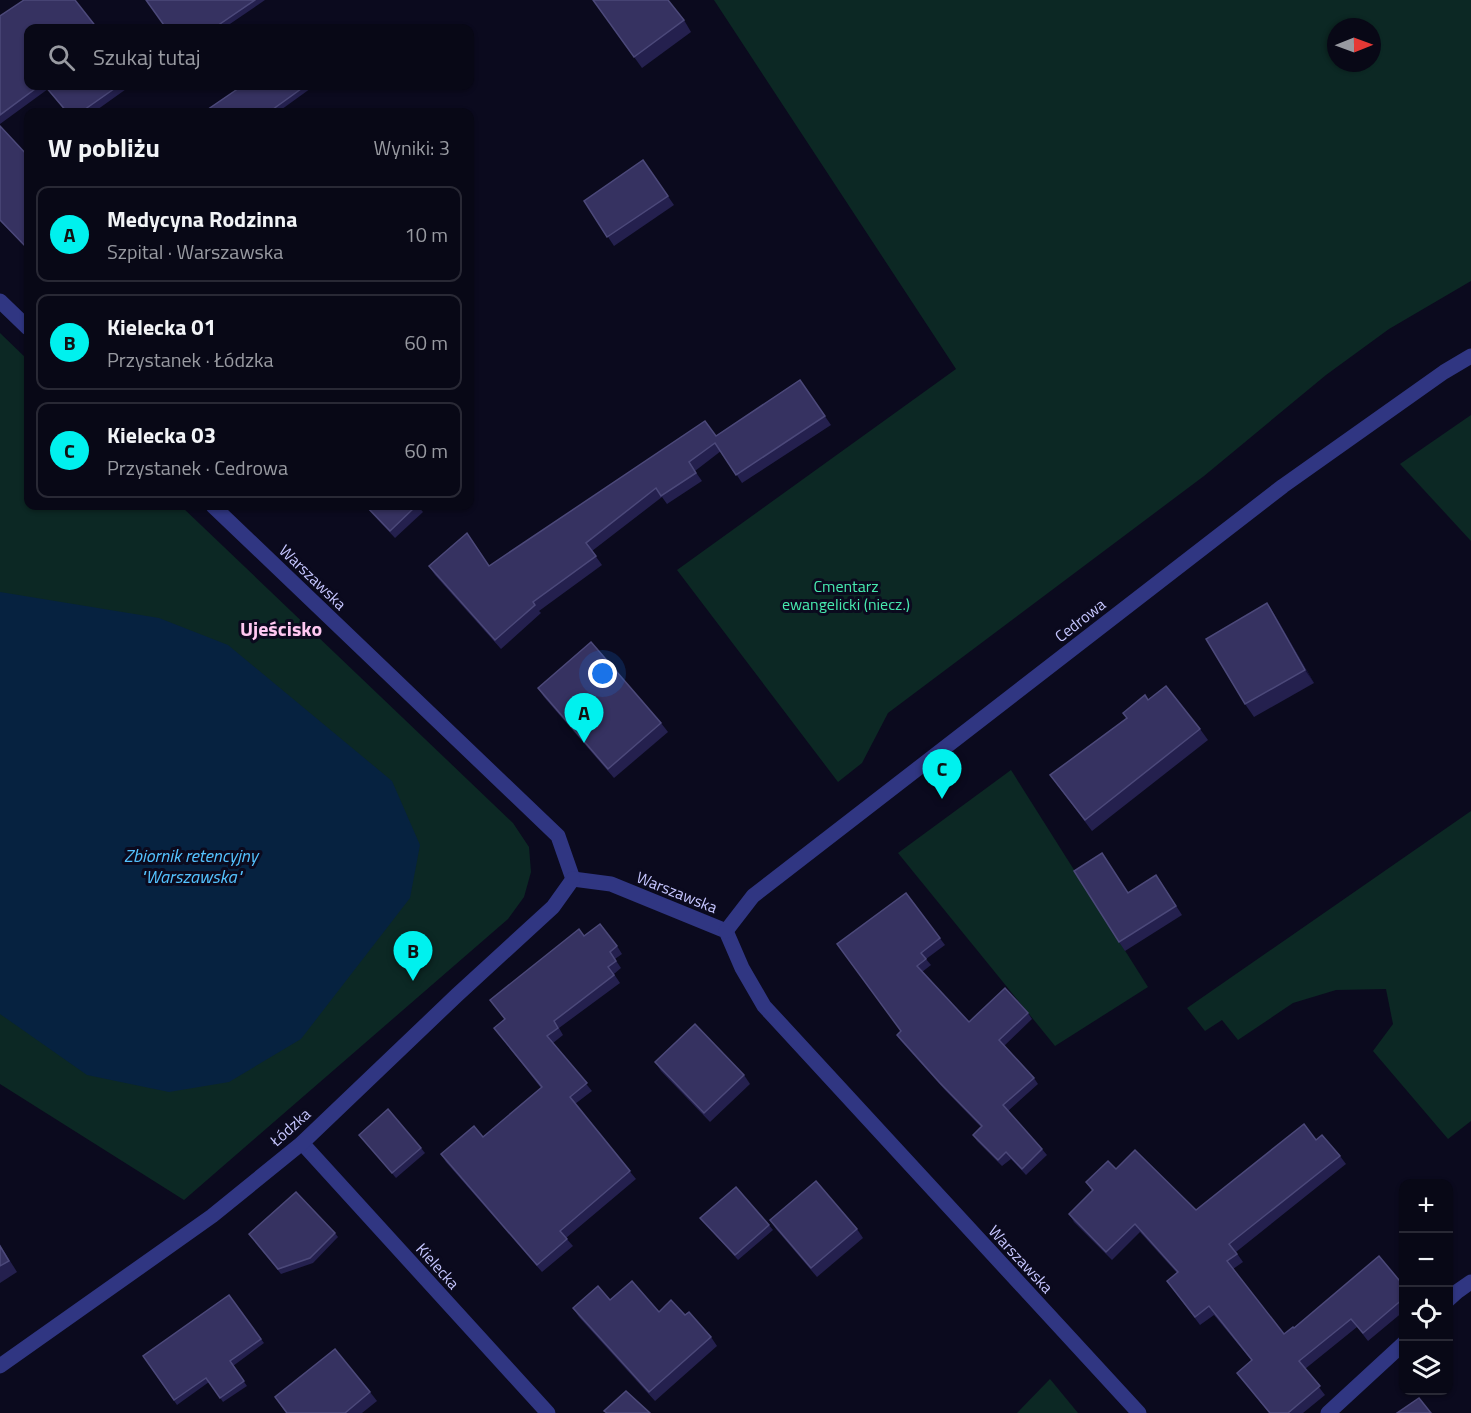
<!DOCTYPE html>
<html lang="pl">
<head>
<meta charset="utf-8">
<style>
  :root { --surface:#080816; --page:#161623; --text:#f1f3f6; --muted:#989aa1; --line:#292935; --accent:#00f1ee }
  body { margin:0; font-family:"Titillium Web",sans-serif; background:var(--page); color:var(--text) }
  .controls { position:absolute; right:18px; bottom:18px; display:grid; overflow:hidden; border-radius:12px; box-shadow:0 2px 4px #0004 }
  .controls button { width:54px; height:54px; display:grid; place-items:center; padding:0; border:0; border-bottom:2px solid var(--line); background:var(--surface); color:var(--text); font:30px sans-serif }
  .compass { position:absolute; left:1327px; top:18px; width:54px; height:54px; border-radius:50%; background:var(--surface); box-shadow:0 2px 4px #0004; rotate:89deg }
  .you { position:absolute; left:603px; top:674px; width:21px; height:21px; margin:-15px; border:4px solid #fff; border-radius:50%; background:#1a73e8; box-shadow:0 0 0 9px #1a73e833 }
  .badge { display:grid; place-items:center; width:39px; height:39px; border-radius:50%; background:var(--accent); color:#111; font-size:20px; font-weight:700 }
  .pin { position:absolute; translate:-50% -50px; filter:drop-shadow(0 2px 3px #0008) }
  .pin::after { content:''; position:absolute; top:32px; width:21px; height:18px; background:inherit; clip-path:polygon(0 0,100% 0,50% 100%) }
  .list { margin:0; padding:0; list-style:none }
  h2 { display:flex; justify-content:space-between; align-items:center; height:78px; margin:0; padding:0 24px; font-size:26px }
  h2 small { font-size:20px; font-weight:400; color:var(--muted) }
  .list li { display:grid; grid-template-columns:39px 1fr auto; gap:18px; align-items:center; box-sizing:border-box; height:96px; margin:0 12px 12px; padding:0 12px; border:2px solid var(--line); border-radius:12px }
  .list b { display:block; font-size:22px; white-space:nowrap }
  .list p { margin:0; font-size:20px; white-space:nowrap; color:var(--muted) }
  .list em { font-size:20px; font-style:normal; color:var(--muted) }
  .icon { flex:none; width:33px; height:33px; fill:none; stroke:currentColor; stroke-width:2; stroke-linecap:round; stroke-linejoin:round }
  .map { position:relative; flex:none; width:1471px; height:1413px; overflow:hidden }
  .search { position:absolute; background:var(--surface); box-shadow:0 2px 4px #0004; left:24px; top:24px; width:450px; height:66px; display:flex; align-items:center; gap:15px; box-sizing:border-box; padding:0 21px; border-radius:12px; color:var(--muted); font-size:22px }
  .panel { position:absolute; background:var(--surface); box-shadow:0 2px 4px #0004; left:24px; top:108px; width:450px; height:402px; border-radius:12px }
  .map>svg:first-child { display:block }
  .green { fill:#0c2824; fill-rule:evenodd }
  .water { fill:#062240 }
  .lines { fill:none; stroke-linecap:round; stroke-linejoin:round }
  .service { stroke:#303682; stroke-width:15 }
  .minor { stroke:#303682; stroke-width:15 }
  .tertiary { stroke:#303682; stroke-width:15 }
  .wall { fill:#24204e }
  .shaded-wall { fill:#131033 }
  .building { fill:#363261; stroke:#4c497a; stroke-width:1.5 }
  .labels { text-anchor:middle; stroke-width:6; stroke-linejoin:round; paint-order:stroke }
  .street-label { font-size:16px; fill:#c6c6ff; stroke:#0b0a1e }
  .park-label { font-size:16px; fill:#47eaaf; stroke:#0b0a1e }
  .water-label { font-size:18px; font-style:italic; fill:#54c3ff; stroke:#0b0a1e }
  .quarter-label { font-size:20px; font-weight:bold; fill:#ffc8f1; stroke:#0b0a1e }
</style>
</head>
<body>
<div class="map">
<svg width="1471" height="1413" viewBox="0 0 1471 1413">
  <rect width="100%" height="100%" fill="#0b0a1e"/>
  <g class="green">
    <path d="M 714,0 L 1471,0 L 1471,281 L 1389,329 L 1326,375 L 1204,476 L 888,713 L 862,763 L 838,782 L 677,570 L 956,369 ZM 1336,27 L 1372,27 L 1372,63 L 1336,63 Z"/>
    <path d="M 0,333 L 28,360 L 28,506 L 181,506 L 513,823 L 529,847 L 531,872 L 524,897 L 508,919 L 184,1200 L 0,1084 Z"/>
    <path d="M 1471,415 L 1471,541 L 1400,464 Z"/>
    <path d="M 1011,770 L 1148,987 L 1055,1046 L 898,853 Z"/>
    <path d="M 1471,811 L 1471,1121 L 1448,1139 L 1373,1051 L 1393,1024 L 1386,989 L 1336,990 L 1293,1003 L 1238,1040 L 1222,1020 L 1205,1031 L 1187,1008 Z"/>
    <path d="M 1050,1379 L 1078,1413 L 1017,1413 Z"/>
  </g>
  <path class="water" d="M 0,592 L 159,618 L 228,645 L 392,781 L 420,845 L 410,898 L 301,1039 L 229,1082 L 169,1092 L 87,1075 L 0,1014 Z"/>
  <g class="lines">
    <g class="service">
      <path d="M 1448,1300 L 1458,1291 L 1471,1282"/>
      <path d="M 1328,1413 L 1404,1343"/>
    </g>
    <path class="minor" d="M 302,1143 L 548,1413"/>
    <g class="tertiary">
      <path d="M 0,301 L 28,328"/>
      <path d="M 213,506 L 558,836 L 573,879"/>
      <path d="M 573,879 L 611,884 L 726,931 L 742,968 L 764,1006 L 1139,1413"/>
      <path d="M 726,931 L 753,896 L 1283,486 L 1444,372 L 1471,356"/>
      <path d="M 0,1366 L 212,1216 L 302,1143 L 457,995 L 553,907 L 573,879"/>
    </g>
  </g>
  <g class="wall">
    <path d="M 146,0 L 265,0 L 224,28 L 166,28 Z"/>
    <path d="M 593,0 L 684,20 L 691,32 L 642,68 Z"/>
    <path d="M 0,16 L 28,86 L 129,86 L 129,87 L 94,112 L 66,112 L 48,89 L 0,124 Z"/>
    <path d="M 242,86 L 314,86 L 278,112 L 204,112 Z"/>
    <path d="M 0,126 L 28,156 L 28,250 L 0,221 Z"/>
    <path d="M 643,160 L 674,205 L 614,246 L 584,201 Z"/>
    <path d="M 800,380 L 831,425 L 742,483 L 721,451 L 695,471 L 702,481 L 667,504 L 662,497 L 592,551 L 602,565 L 539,611 L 541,613 L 501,649 L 435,575 L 429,566 L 489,566 L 716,436 Z"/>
    <path d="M 365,506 L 418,506 L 423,512 L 395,538 Z"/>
    <path d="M 1267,603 L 1276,617 L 1314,683 L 1254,717 L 1245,704 Z"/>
    <path d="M 538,688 L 661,723 L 668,732 L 614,778 L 544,697 Z"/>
    <path d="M 1148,700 L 1200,729 L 1208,740 L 1092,831 L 1050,775 L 1127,718 Z"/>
    <path d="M 1102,853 L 1128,893 L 1162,884 L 1182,915 L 1125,951 L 1119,942 Z"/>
    <path d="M 906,893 L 945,945 L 926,959 L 931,965 L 922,972 L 969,1022 L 1028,1013 L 1032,1019 L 1004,1046 L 1034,1078 L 1038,1084 L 1008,1111 L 1042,1149 L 1047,1155 L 1026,1175 L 1011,1159 L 1002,1166 L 977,1141 L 973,1135 L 981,1127 L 944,1089 L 901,1041 L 897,1035 L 901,1031 Z"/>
    <path d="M 584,936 L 617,946 L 622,954 L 615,959 L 621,968 L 614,974 L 620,983 L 559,1028 L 563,1035 L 553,1043 L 592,1091 L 575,1104 L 636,1179 L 566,1238 L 573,1246 L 542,1272 L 446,1162 L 441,1154 L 483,1137 L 541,1088 L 494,1028 L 505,1019 L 490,1000 Z"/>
    <path d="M 655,1062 L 744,1075 L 750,1084 L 710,1122 L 661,1071 Z"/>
    <path d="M 359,1135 L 421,1148 L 425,1153 L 396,1178 Z"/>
    <path d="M 1316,1140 L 1340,1156 L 1346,1164 L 1236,1252 L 1243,1262 L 1233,1269 L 1284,1334 L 1294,1328 L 1404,1286 L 1404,1311 L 1368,1341 L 1357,1327 L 1305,1369 L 1325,1395 L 1303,1413 L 1269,1413 L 1237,1373 L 1252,1361 L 1214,1315 L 1200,1325 L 1173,1289 L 1177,1273 L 1140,1232 L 1112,1260 L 1074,1222 L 1069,1214 L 1092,1191 L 1086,1182 L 1116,1169 L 1196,1210 Z"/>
    <path d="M 700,1218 L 769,1225 L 773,1230 L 738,1260 Z"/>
    <path d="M 770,1220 L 857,1229 L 863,1238 L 817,1277 L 776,1229 Z"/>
    <path d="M 335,1233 L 338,1237 L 313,1263 L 281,1274 L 253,1239 Z"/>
    <path d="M 0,1245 L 17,1272 L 0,1283 Z"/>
    <path d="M 229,1295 L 264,1343 L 233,1366 L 247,1386 L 223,1402 L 209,1382 L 177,1405 L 143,1356 Z"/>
    <path d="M 610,1300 L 659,1312 L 685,1315 L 711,1337 L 717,1346 L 655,1401 L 579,1317 L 573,1308 Z"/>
    <path d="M 370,1392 L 377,1401 L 362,1413 L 286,1413 L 275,1397 Z"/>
  </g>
  <path class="shaded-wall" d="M 1267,603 L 1276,617 L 1314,683 L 1305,670 Z"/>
  <g class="building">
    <path d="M 24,0 L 75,0 L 97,28 L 28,28 L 28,86 L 39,86 L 0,115 L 0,16 Z"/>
    <path d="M 146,0 L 255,0 L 214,28 L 206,28 L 203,25 L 198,28 L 166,28 Z"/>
    <path d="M 593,0 L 668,0 L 684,20 L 634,57 Z"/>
    <path d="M 45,86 L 118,86 L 81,112 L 67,112 Z"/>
    <path d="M 242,86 L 305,86 L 269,112 L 204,112 Z"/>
    <path d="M 0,126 L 28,156 L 28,249 L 0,220 Z"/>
    <path d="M 643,160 L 668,196 L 607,237 L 584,201 Z"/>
    <path d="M 800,380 L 825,416 L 736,475 L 715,443 L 689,462 L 696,473 L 661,496 L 656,488 L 586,543 L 596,556 L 533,602 L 535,605 L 495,640 L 429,566 L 467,533 L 489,566 L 705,421 L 716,436 Z"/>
    <path d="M 366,506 L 416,506 L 390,531 Z"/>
    <path d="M 1267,603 L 1305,670 L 1245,704 L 1206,639 Z"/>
    <path d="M 591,642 L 661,723 L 608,769 L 538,688 Z"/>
    <path d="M 1166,686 L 1200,729 L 1085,820 L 1050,775 L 1127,718 L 1123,713 L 1145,695 L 1148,700 Z"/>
    <path d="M 1102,853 L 1128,893 L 1156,875 L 1176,906 L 1119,942 L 1074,871 Z"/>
    <path d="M 906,893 L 940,938 L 921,953 L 926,959 L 917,966 L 969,1022 L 1005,988 L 1028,1013 L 999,1040 L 1034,1078 L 1003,1105 L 1042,1149 L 1022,1169 L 1006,1152 L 998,1160 L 973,1135 L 982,1126 L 940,1083 L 897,1035 L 901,1031 L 837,944 Z"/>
    <path d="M 600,924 L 617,946 L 610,952 L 616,961 L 608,967 L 614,975 L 554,1021 L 558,1028 L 547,1036 L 587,1083 L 570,1097 L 630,1171 L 560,1231 L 567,1239 L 537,1265 L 441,1154 L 474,1126 L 483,1137 L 542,1087 L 494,1028 L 505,1019 L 490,1000 L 579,929 L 584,936 Z"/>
    <path d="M 695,1024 L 744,1075 L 704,1113 L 655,1062 Z"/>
    <path d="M 388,1109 L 421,1148 L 392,1173 L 359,1135 Z"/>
    <path d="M 1304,1124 L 1316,1140 L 1322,1135 L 1340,1156 L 1229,1244 L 1237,1254 L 1227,1261 L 1284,1334 L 1293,1327 L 1294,1328 L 1379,1256 L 1404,1286 L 1404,1298 L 1363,1333 L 1351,1319 L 1299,1361 L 1320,1386 L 1288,1413 L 1270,1413 L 1237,1373 L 1252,1360 L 1209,1306 L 1195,1317 L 1167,1281 L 1178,1272 L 1135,1224 L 1106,1252 L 1069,1214 L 1093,1190 L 1086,1182 L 1108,1161 L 1116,1169 L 1135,1150 L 1196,1210 Z"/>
    <path d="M 816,1181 L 857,1229 L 811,1268 L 770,1220 Z"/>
    <path d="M 736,1187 L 769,1225 L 735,1255 L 700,1218 Z"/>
    <path d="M 296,1192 L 335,1233 L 310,1258 L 278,1269 L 249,1234 Z"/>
    <path d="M 0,1246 L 9,1261 L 0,1266 Z"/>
    <path d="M 632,1281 L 659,1312 L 671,1300 L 685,1315 L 689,1312 L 711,1337 L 649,1392 L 573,1308 L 598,1286 L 610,1300 Z"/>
    <path d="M 229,1295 L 261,1339 L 230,1361 L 244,1381 L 220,1398 L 206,1378 L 174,1400 L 143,1356 Z"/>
    <path d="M 335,1349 L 370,1392 L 345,1413 L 287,1413 L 275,1397 Z"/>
    <path d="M 626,1391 L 650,1413 L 607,1413 L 604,1411 Z"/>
    <path d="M 1419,1398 L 1431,1413 L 1397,1413 Z"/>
  </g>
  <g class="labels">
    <g class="street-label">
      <text transform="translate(313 577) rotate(44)" y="6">Warszawska</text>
      <text transform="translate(1080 620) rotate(-38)" y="6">Cedrowa</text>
      <text transform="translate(677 892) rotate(22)" y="6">Warszawska</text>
      <text transform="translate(290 1127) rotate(-42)" y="6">Łódzka</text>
      <text transform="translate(1021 1259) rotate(47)" y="6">Warszawska</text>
      <text transform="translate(438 1266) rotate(48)" y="6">Kielecka</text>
    </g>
    <g class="park-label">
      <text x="846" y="592">Cmentarz<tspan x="846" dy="18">ewangelicki (niecz.)</tspan></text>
    </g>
    <g class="water-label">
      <text x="191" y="862">Zbiornik retencyjny<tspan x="191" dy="21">"Warszawska"</tspan></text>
    </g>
    <g class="quarter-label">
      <text x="281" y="636">Ujeścisko</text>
    </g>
  </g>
</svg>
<div class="controls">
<button>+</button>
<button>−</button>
<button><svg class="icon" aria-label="locate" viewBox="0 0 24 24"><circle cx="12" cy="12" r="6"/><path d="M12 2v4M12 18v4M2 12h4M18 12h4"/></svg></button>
<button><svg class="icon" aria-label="layers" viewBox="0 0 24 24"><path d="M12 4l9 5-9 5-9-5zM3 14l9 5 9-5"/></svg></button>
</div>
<svg class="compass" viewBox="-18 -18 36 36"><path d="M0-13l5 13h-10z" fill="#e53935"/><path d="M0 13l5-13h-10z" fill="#989aa1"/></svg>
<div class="you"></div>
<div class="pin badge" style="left:584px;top:743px">A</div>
<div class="pin badge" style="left:413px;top:981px">B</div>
<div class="pin badge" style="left:942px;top:799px">C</div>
<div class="search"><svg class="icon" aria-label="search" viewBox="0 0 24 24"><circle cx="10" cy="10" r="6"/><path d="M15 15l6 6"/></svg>Szukaj tutaj</div>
<section class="panel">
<h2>W pobliżu<small>Wyniki: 3</small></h2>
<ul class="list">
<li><span class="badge">A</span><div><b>Medycyna Rodzinna</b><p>Szpital · Warszawska</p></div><em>10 m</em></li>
<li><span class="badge">B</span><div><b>Kielecka 01</b><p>Przystanek · Łódzka</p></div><em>60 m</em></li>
<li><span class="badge">C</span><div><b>Kielecka 03</b><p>Przystanek · Cedrowa</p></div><em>60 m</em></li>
</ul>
</section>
</div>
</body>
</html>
